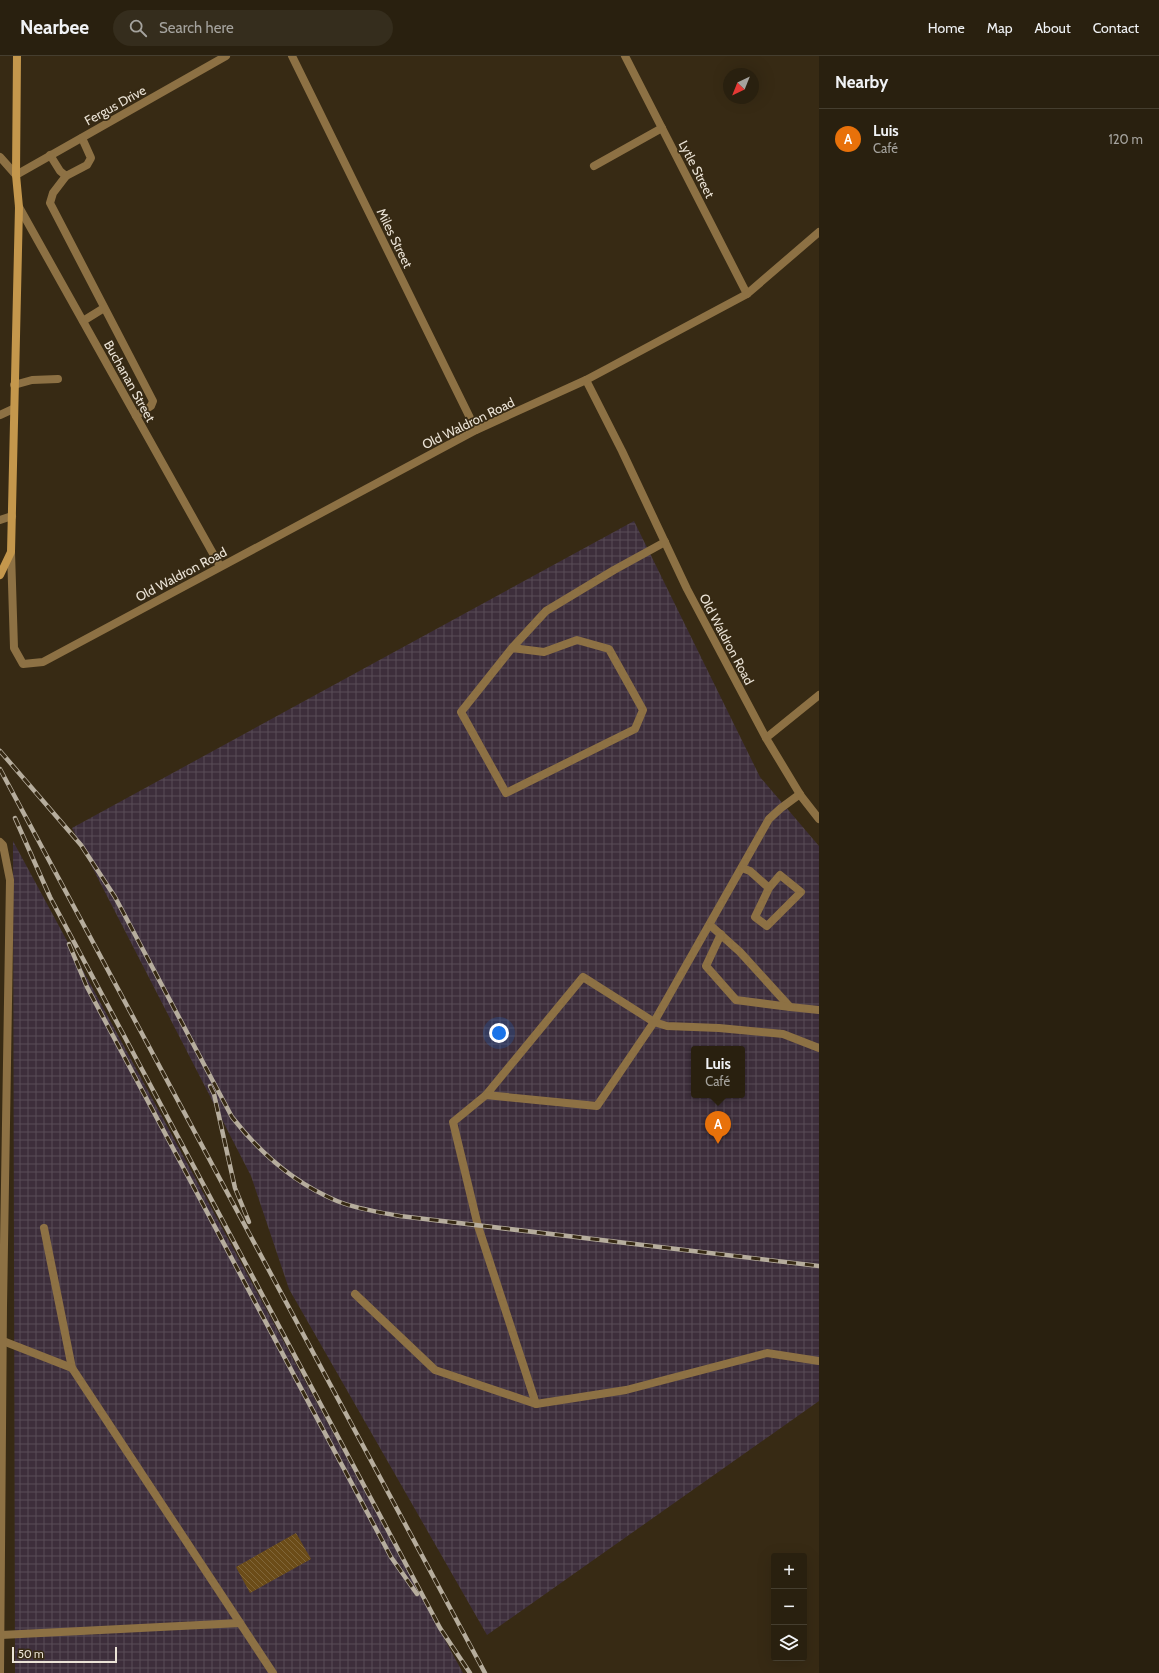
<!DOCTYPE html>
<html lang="en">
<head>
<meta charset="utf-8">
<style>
  :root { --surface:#29200f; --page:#352d1d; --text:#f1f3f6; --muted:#a5a39e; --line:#453e2f; --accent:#8c9099 }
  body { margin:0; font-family:Cabin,sans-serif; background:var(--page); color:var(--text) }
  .controls { position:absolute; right:12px; bottom:12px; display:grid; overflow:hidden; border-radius:4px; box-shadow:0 4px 16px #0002 }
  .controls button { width:36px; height:36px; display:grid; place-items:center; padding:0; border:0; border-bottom:1px solid var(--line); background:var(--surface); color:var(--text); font:20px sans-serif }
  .compass { position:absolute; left:723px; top:12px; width:36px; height:36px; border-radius:50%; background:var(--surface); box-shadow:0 4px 16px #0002; rotate:223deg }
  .scale { position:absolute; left:12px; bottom:10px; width:105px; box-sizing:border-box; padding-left:4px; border:2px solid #ebe3d6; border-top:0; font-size:11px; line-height:14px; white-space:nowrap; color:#ebe3d6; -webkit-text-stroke:3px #372a14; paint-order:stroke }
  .you { position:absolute; left:499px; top:977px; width:14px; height:14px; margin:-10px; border:3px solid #fff; border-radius:50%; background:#1a73e8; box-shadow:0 0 0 6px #1a73e833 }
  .badge { display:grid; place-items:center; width:26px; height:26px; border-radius:50%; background:var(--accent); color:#fff; font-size:13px; font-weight:700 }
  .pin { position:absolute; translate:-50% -33px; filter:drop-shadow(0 1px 2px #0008) }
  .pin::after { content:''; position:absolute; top:21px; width:14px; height:12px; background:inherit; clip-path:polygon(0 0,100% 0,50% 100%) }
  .popup { position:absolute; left:691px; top:990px; width:54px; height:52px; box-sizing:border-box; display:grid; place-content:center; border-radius:4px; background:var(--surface); filter:drop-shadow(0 1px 3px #0005); font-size:13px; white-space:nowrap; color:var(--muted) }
  .popup b { font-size:15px; color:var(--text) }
  .popup::after { content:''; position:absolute; left:50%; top:100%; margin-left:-8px; border:8px solid transparent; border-top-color:var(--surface) }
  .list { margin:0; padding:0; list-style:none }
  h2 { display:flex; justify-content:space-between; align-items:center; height:52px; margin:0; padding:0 16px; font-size:17px }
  h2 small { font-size:13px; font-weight:400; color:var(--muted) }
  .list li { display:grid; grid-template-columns:26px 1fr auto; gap:12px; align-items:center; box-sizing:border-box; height:60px; padding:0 16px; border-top:1px solid var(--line) }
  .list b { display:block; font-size:15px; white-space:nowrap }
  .list p { margin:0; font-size:13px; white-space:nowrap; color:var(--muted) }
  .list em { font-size:13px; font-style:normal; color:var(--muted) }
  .icon { flex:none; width:22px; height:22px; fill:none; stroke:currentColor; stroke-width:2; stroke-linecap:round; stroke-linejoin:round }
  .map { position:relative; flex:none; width:819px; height:1617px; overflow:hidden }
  header { display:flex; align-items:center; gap:24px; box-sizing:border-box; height:56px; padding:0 20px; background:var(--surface); border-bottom:1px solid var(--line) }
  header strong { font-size:19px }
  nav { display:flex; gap:22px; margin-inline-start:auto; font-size:14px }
  .search { width:280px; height:36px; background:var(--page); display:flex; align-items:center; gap:10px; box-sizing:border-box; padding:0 14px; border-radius:22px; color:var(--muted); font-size:15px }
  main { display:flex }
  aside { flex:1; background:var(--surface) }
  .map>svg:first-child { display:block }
  .industrial { fill:url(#industrial-grid); fill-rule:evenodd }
  .building { fill:url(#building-back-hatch) }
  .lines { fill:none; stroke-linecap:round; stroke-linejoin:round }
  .service { stroke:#8d7144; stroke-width:8 }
  .minor { stroke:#8d7144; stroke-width:8 }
  .secondary { stroke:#c4974c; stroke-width:8 }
  .rail-casing { stroke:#b6ad9d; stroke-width:4.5 }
  .rail { stroke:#372a14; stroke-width:3; stroke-dasharray:9; stroke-linecap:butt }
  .labels { text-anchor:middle; stroke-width:3.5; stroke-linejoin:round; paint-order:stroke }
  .street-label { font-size:13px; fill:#ebe3d6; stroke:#372a14 }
</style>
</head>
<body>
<header>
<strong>Nearbee</strong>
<div class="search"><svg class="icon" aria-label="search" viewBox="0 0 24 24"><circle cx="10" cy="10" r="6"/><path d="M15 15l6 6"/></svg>Search here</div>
<nav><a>Home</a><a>Map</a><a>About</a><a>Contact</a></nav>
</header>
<main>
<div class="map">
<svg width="819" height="1617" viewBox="0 0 819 1617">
  <defs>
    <pattern id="industrial-grid" width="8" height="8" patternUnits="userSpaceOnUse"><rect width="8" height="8" fill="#3d2e3b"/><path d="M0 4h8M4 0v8" fill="none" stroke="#594c57"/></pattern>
    <pattern id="building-back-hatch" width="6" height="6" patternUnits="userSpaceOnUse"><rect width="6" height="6" fill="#6b4c18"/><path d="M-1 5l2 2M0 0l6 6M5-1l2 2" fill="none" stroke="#806639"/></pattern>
  </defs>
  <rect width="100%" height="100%" fill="#372a14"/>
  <g class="industrial">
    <path d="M 634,465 L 760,721 L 819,790 L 819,1345 L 487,1579 L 289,1233 L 251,1120 L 72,772 ZM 694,993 L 742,993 L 742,1039 L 694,1039 Z"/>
    <path d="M 13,785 L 463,1617 L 15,1617 Z"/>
  </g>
  <path class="building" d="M 296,1477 L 311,1503 L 250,1537 L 236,1511 Z"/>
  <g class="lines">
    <g class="service">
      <path d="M 50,99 L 60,115 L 66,120 L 87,109 L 91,102 L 82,82"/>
      <path d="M 594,110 L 662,72"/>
      <path d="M 66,120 L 53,137 L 50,147 L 153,345 L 151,350 L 136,360"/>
      <path d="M 83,265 L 104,252"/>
      <path d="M 14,329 L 32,324 L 58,323"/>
      <path d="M 0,464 L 12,460"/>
      <path d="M 512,592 L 544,596 L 577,584 L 609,593 L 643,654 L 635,673 L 506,737 L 461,656 L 512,592 L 546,555 L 614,514 L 665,486"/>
      <path d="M 800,738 L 781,752 L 769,763 L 654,966 L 667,970 L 719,972 L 783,978 L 819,992"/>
      <path d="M 742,812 L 750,815 L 769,832 L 780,819 L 801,836 L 767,870 L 755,861 L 769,832"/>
      <path d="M 710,869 L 740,896 L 790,951 L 819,954"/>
      <path d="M 721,878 L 706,910 L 736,944 L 790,951"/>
      <path d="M 486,1039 L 597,1050 L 654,966 L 583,921 L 486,1039 L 453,1066 L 478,1170 L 536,1348"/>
      <path d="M 44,1172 L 72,1312"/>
      <path d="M 355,1238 L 435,1314 L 536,1348 L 626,1334 L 767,1297 L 819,1305"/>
      <path d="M 3,1285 L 72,1312 L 273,1617"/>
      <path d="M 1,1579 L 240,1567"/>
    </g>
    <g class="minor">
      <path d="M 292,0 L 476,374"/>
      <path d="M 625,0 L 747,238"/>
      <path d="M 0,101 L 16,119 L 226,0"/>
      <path d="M 19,151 L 220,510"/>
      <path d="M 586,324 L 747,238 L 819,176"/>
      <path d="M 0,359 L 13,353"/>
      <path d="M 11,496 L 14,592 L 23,608 L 43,606 L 476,374 L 586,324 L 622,395 L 687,533 L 766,682 L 801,740 L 819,763"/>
      <path d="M 766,682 L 819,639"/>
      <path d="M 0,786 L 3,789 L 10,824 L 3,1250 L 0,1617"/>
    </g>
    <path class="secondary" d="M 0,519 L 11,496 L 19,151 L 16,119 L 17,0"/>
    <g class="rail-casing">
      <g id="rail">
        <path d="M 0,695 L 81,789 L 115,841 L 232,1061 C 260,1097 294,1127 337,1145 C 357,1153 378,1156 400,1160 L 819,1210"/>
        <path d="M 0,713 L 485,1617"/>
        <path d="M 15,762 L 50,841 L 440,1572 L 470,1617"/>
        <path d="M 69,888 L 87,931 L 391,1501 L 417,1538"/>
        <path d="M 210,1030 L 214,1038 L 235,1132 L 249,1166"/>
      </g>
    </g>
    <use href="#rail" class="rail"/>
  </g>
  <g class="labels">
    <g class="street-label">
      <text transform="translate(115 49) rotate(-29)" y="5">Fergus Drive</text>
      <text transform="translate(697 113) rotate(63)" y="5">Lytle Street</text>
      <text transform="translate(395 182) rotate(64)" y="5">Miles Street</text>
      <text transform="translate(130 325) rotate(61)" y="5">Buchanan Street</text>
      <text transform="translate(468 367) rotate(-26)" y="5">Old Waldron Road</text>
      <text transform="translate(181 518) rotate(-28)" y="5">Old Waldron Road</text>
      <text transform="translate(727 583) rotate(62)" y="5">Old Waldron Road</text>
    </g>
  </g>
</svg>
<div class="controls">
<button>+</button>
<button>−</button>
<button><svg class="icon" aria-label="layers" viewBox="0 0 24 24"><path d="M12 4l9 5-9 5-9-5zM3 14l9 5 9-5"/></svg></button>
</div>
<svg class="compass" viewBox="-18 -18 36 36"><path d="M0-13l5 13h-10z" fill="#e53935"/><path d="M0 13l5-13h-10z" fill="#a5a39e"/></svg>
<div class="scale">50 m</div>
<div class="you"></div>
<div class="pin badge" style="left:718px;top:1088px;background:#e8710a">A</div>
<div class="popup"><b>Luis</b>Café</div>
</div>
<aside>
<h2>Nearby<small></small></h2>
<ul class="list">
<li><span class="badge" style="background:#e8710a">A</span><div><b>Luis</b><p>Café</p></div><em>120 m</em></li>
</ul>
</aside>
</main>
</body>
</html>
